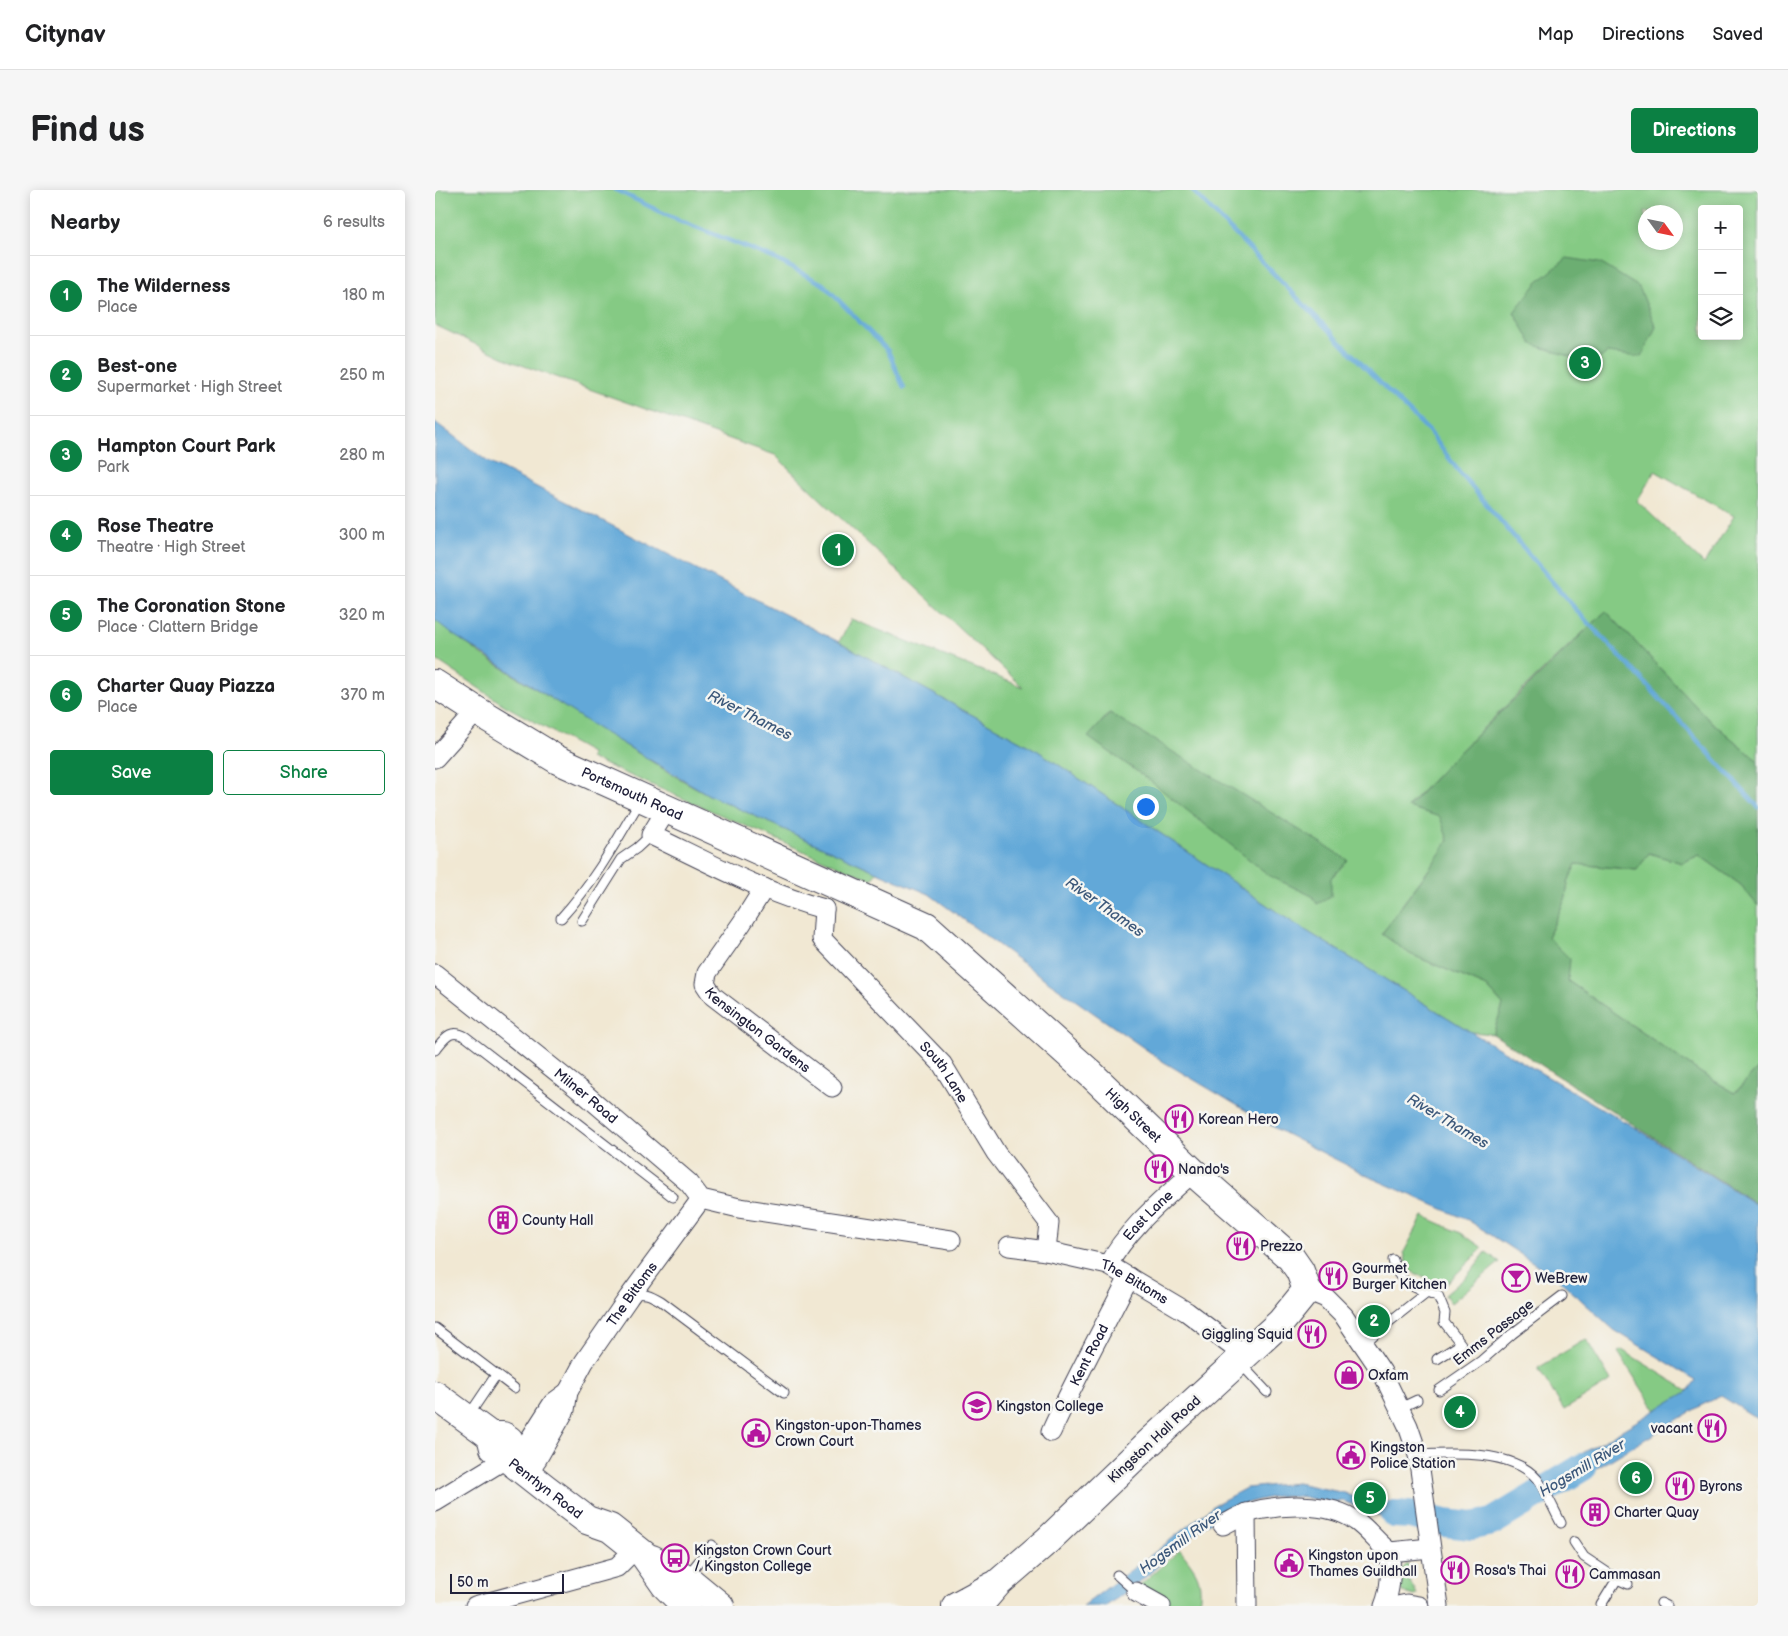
<!DOCTYPE html>
<html lang="en">
<head>
<meta charset="utf-8">
<style>
  :root { --surface:#fff; --page:#f6f6f6; --text:#202124; --muted:#757577; --line:#e0e0e0; --accent:#0b8043 }
  body { margin:0; font-family:"Balsamiq Sans",sans-serif; background:var(--page); color:var(--text) }
  .controls { position:absolute; right:15px; top:15px; display:grid; overflow:hidden; border-radius:5px; box-shadow:0 2px 12px #0003 }
  .controls button { width:45px; height:45px; display:grid; place-items:center; padding:0; border:0; border-bottom:1px solid var(--line); background:var(--surface); color:var(--text); font:25px sans-serif }
  .compass { position:absolute; left:1203px; top:15px; width:45px; height:45px; border-radius:50%; background:var(--surface); box-shadow:0 2px 12px #0003; rotate:123deg }
  .scale { position:absolute; left:15px; bottom:12px; width:114px; box-sizing:border-box; padding-left:5px; border:2px solid #22223b; border-top:0; font-size:14px; line-height:18px; white-space:nowrap; color:#22223b; -webkit-text-stroke:4px #f6f6f2; paint-order:stroke }
  .you { position:absolute; left:710px; top:616px; width:18px; height:18px; margin:-12px; border:4px solid #fff; border-radius:50%; background:#1a73e8; box-shadow:0 0 0 8px #1a73e833 }
  .badge { display:grid; place-items:center; width:32px; height:32px; border-radius:50%; background:var(--accent); color:#fff; font-size:16px; font-weight:700 }
  .pin { position:absolute; translate:-50% -50%; border:2px solid #fff; box-shadow:0 1px 5px #0006 }
  .list { margin:0; padding:0; list-style:none }
  h2 { display:flex; justify-content:space-between; align-items:center; height:65px; margin:0; padding:0 20px; font-size:21px }
  h2 small { font-size:16px; font-weight:400; color:var(--muted) }
  .list li { display:grid; grid-template-columns:32px 1fr auto; gap:15px; align-items:center; box-sizing:border-box; height:80px; padding:0 20px; border-top:1px solid var(--line) }
  .list b { display:block; font-size:19px; white-space:nowrap }
  .list p { margin:0; font-size:16px; white-space:nowrap; color:var(--muted) }
  .list em { font-size:16px; font-style:normal; color:var(--muted) }
  .actions { display:flex; gap:10px; padding:15px 20px }
  .actions a { flex:1; padding:11px 0; border:1px solid var(--accent); border-radius:5px; text-align:center; font-size:18px; color:var(--accent) }
  .actions .main { background:var(--accent); color:#fff }
  .icon { flex:none; width:28px; height:28px; fill:none; stroke:currentColor; stroke-width:2; stroke-linecap:round; stroke-linejoin:round }
  .map { position:relative; flex:none; width:1323px; height:1416px; overflow:hidden; border-radius:5px }
  header { display:flex; align-items:center; gap:30px; box-sizing:border-box; height:70px; padding:0 25px; background:var(--surface); border-bottom:1px solid var(--line) }
  header strong { font-size:24px }
  nav { display:flex; gap:28px; margin-inline-start:auto; font-size:18px }
  .intro { display:flex; align-items:center; justify-content:space-between; box-sizing:border-box; height:120px; padding:0 30px }
  h1 { margin:0; font-size:35px }
  .button { padding:12px 22px; border-radius:5px; background:var(--accent); color:#fff; font-size:18px; font-weight:700 }
  main { display:flex; gap:30px; padding:0 30px }
  aside { flex:1; background:var(--surface); border-radius:5px; box-shadow:0 2px 12px #0003 }
  .map>svg:first-child { display:block }
  .green { fill:#85ca84; stroke:#547660; fill-rule:evenodd }
  .forest { fill:#6cae72; stroke:#476856 }
  .water { fill:#62a8d8; stroke:#42658a }
  .lines { fill:none; stroke-linecap:round; stroke-linejoin:round }
  .stream { stroke:#62a8d8; stroke-width:4.5 }
  .river { stroke:#62a8d8; stroke-width:28 }
  .service-casing { stroke:#414052; stroke-width:11 }
  .minor-casing { stroke:#414052; stroke-width:21 }
  .primary-casing { stroke:#414052; stroke-width:30 }
  .service { stroke:#fff; stroke-width:9 }
  .minor { stroke:#fff; stroke-width:19 }
  .primary { stroke:#fff; stroke-width:28 }
  .labels { text-anchor:middle; stroke-width:5; stroke-linejoin:round; paint-order:stroke }
  .street-label { font-size:14px; fill:#22223b; stroke:#f6f6f2 }
  .poi-label { font-size:14px; fill:#22223b; stroke:#f6f6f2; text-anchor:start }
  .water-label { font-size:15px; font-style:italic; fill:#3c587a; stroke:#f6f6f2 }
</style>
</head>
<body>
<header>
<strong>Citynav</strong>
<nav><a>Map</a><a>Directions</a><a>Saved</a></nav>
</header>
<div class="intro"><h1>Find us</h1><a class="button">Directions</a></div>
<main>
<aside>
<h2>Nearby<small>6 results</small></h2>
<ul class="list">
<li><span class="badge">1</span><div><b>The Wilderness</b><p>Place</p></div><em>180 m</em></li>
<li><span class="badge">2</span><div><b>Best-one</b><p>Supermarket · High Street</p></div><em>250 m</em></li>
<li><span class="badge">3</span><div><b>Hampton Court Park</b><p>Park</p></div><em>280 m</em></li>
<li><span class="badge">4</span><div><b>Rose Theatre</b><p>Theatre · High Street</p></div><em>300 m</em></li>
<li><span class="badge">5</span><div><b>The Coronation Stone</b><p>Place · Clattern Bridge</p></div><em>320 m</em></li>
<li><span class="badge">6</span><div><b>Charter Quay Piazza</b><p>Place</p></div><em>370 m</em></li>
</ul>
<div class="actions"><a class="main">Save</a><a>Share</a></div>
</aside>
<div class="map">
<svg width="1323" height="1416" viewBox="0 0 1323 1416">
  <rect width="100%" height="100%" fill="#f6f6f2"/>
  <filter id="ink" filterUnits="userSpaceOnUse"><feTurbulence type="fractalNoise" baseFrequency=".02" numOctaves="2"/><feDisplacementMap in="SourceGraphic" scale="10" xChannelSelector="R" yChannelSelector="G"/><feConvolveMatrix kernelMatrix="1 2 1 2 8 2 1 2 1" color-interpolation-filters="sRGB"/></filter>
  <filter id="wash" filterUnits="userSpaceOnUse"><feTurbulence type="fractalNoise" baseFrequency=".0096" numOctaves="4" result="noise"/><feDisplacementMap in="SourceGraphic" scale="20" xChannelSelector="R" yChannelSelector="G"/><feGaussianBlur stdDeviation="1.12" result="paint"/><feColorMatrix in="noise" values="0 0 0 0 0 0 0 0 0 0 0 0 0 0 0 0 0 1.4 0 .05"/><feComposite in="paint" operator="in"/></filter>
  <g filter="url(#wash)">
    <rect width="100%" height="100%" fill="#f1e8d3"/>
    <g class="green">
      <path d="M 0,0 L 1323,0 L 1323,571 L 1271,527 L 1171,421 C 1103,484 1036,548 973,616 L 1006,627 L 1013,650 C 994,684 967,711 947,744 L 975,764 L 1052,797 L 1068,815 L 1058,844 L 1036,842 L 857,732 L 603,561 L 404,452 L 416,429 L 588,497 L 383,307 L 340,265 L 78,172 L 0,135 ZM 1267,19 L 1304,19 L 1304,146 L 1267,146 ZM 1210,22 L 1240,22 L 1240,52 L 1210,52 ZM 1220,281 L 1299,326 L 1269,374 L 1202,311 ZM 674,523 L 675,523 L 710,587 L 654,547 Z"/>
      <path d="M 0,430 L 47,465 L 238,585 L 274,605 L 442,682 L 437,689 L 405,677 L 155,568 L 156,563 L 69,515 L 0,469 Z"/>
      <path d="M 1214,663 L 1247,673 L 1264,665 L 1306,695 L 1323,716 L 1323,878 L 1300,903 L 1266,883 L 1133,791 L 1113,747 L 1131,707 L 1133,692 L 1141,674 L 1201,680 Z"/>
      <path d="M 988,1026 L 1026,1043 L 1048,1058 L 1009,1096 L 973,1080 L 969,1062 Z"/>
      <path d="M 1051,1062 L 1065,1072 L 1016,1113 L 1010,1105 L 1032,1086 Z"/>
      <path d="M 1151,1149 L 1176,1191 L 1129,1220 L 1103,1178 Z"/>
      <path d="M 1187,1160 L 1254,1201 L 1221,1221 L 1183,1162 Z"/>
      <path d="M 745,1360 C 762,1382 768,1388 764,1416 L 733,1416 L 703,1397 Z"/>
      <path d="M 972,1374 L 976,1382 L 973,1386 C 975,1394 980,1397 982,1405 L 980,1406 L 969,1403 L 962,1396 L 964,1382 Z"/>
    </g>
    <g class="forest">
      <path d="M 1132,68 L 1165,73 L 1204,97 L 1221,137 L 1206,167 L 1172,163 L 1160,172 L 1136,167 L 1097,154 L 1079,122 L 1102,93 Z"/>
      <path d="M 1171,421 L 1271,527 L 1323,571 L 1323,716 L 1306,695 L 1264,665 L 1247,673 L 1214,663 L 1202,680 L 1141,674 L 1133,692 L 1131,707 L 1113,747 L 1135,769 L 1133,791 L 1266,883 L 1300,903 L 1323,878 L 1323,1015 L 1058,844 L 1068,815 L 1052,797 L 975,764 L 947,744 C 968,711 994,684 1013,650 L 1005,627 L 973,617 L 1017,569 Z"/>
      <path d="M 675,523 L 913,670 L 896,688 L 896,707 L 882,714 L 877,706 L 835,686 L 710,587 L 653,547 Z"/>
    </g>
    <g class="water">
      <path d="M 0,232 L 53,272 L 404,452 L 603,561 L 857,732 L 1036,842 L 1209,943 L 1323,1016 L 1323,1229 L 1286,1206 L 1267,1215 L 1119,1304 L 1109,1286 L 1253,1201 L 1261,1190 L 1179,1140 L 1122,1088 L 1033,1030 L 939,989 L 847,942 L 729,872 L 604,785 L 494,704 L 442,682 L 274,605 L 165,540 L 17,444 L 0,430 Z"/>
      <path d="M 862,1293 L 910,1303 L 931,1313 L 966,1320 L 969,1333 L 936,1323 L 908,1311 L 897,1313 L 868,1307 L 841,1306 L 819,1311 L 804,1316 L 769,1336 L 701,1395 L 671,1416 L 648,1416 L 724,1359 L 779,1315 L 811,1298 Z"/>
      <path d="M 1093,1298 L 1103,1315 L 1056,1341 L 1042,1345 L 1009,1342 L 1007,1328 L 1049,1327 Z"/>
    </g>
    <g class="lines">
      <g class="stream">
        <path d="M 181,0 L 236,27 L 338,68 L 388,94 L 453,161 L 469,198"/>
        <path d="M 757,0 L 960,208 L 994,241 L 1025,283 L 1143,422 L 1203,485 L 1323,617"/>
      </g>
      <path class="river" d="M 959,1324 L 975,1325 L 1010,1333 L 1037,1336 L 1057,1332 L 1148,1277"/>
    </g>
  </g>
  <g filter="url(#ink)">
    <g class="lines">
      <g class="service-casing">
        <g id="service">
          <path d="M 126,728 C 159,692 181,652 205,611"/>
          <path d="M 147,731 L 186,669 L 202,658 L 216,645"/>
          <path d="M 0,860 C 10,848 15,838 31,847 L 238,1007"/>
          <path d="M 958,1070 C 962,1090 974,1095 992,1102"/>
          <path d="M 197,1105 C 208,1101 216,1105 226,1111 L 349,1203"/>
          <path d="M 0,1138 L 79,1198"/>
          <path d="M 929,1154 L 945,1139 L 992,1102 L 1003,1106 L 1010,1123 L 1009,1132 L 1026,1154 L 1002,1169"/>
          <path d="M 805,1173 L 832,1202"/>
          <path d="M 1004,1200 L 1046,1171 L 1077,1144 L 1127,1106"/>
          <path d="M 965,1218 L 982,1210"/>
          <path d="M 34,1225 L 61,1185"/>
          <path d="M 983,1265 C 1017,1263 1078,1260 1102,1289 C 1111,1301 1119,1320 1126,1333"/>
          <path d="M 1139,1352 L 1149,1367 L 1182,1389 L 1193,1394"/>
          <path d="M 682,1385 L 701,1402"/>
          <path d="M 252,1386 L 277,1355"/>
          <path d="M 1226,1413 L 1232,1416"/>
          <path d="M 1166,1415 L 1182,1389"/>
        </g>
      </g>
      <g class="minor-casing">
        <g id="minor">
          <path d="M 0,568 L 42,521"/>
          <path d="M 232,619 L 216,645 C 273,672 329,703 389,719"/>
          <path id="s1" d="M 329,698 L 307,733 L 272,783 L 270,794 L 278,806 L 397,897"/>
          <path id="s2" d="M 389,719 L 387,749 L 507,874 L 561,963 L 614,1033 L 611,1061"/>
          <path id="s3" d="M 0,784 L 151,905 L 254,993 L 266,1009 L 304,1018 L 516,1050"/>
          <path id="s4" d="M 574,1056 L 611,1061 L 673,1075 L 752,1122 L 809,1165"/>
          <path id="s5" d="M 673,1075 C 693,1038 728,1010 758,982"/>
          <path d="M 872,1100 L 891,1108 L 909,1126 L 947,1182 L 973,1236 L 983,1265 L 1004,1416"/>
          <path id="s6" d="M 616,1242 C 640,1189 668,1139 694,1087"/>
          <path d="M 79,1274 L 118,1213 L 133,1202"/>
          <path id="s7" d="M 92,1283 L 102,1269 L 130,1220 L 133,1202 L 149,1172 L 194,1107 L 266,1009"/>
          <path d="M 0,1312 L 64,1273 L 77,1259"/>
          <path d="M 811,1323 L 812,1416"/>
          <path d="M 788,1335 C 796,1331 804,1326 812,1323 C 843,1314 894,1311 921,1331 C 934,1340 942,1353 955,1362 L 995,1358"/>
          <path d="M 701,1402 L 726,1416"/>
          <path d="M 40,1416 L 182,1377 L 201,1358"/>
          <path d="M 949,1416 C 956,1399 956,1381 955,1362"/>
          <path d="M 962,1416 L 972,1414 L 984,1416"/>
        </g>
      </g>
      <g class="primary-casing">
        <g id="primary">
          <path id="s8" d="M 0,494 L 42,521 L 123,570 L 491,736 L 657,885 L 758,982 L 856,1068 L 865,1081 L 872,1100 L 846,1132 L 714,1253 L 613,1350 L 562,1394 L 543,1416"/>
          <path d="M 0,1205 L 56,1246 L 68,1246 L 74,1250"/>
          <path id="s9" d="M 56,1246 L 59,1258 L 110,1298 L 152,1330 L 175,1338 L 209,1365 L 230,1395 L 251,1416"/>
          <path d="M 217,1369 L 251,1388 L 285,1416"/>
          <path d="M 521,1416 L 558,1396"/>
        </g>
      </g>
      <use href="#service" class="service"/>
      <use href="#minor" class="minor"/>
      <use href="#primary" class="primary"/>
    </g>
  </g>
  <defs>
    <g id="restaurant-ring" transform="scale(1.4375)"><circle r="9.5" fill="#f6f6f2" stroke="#b5179e" stroke-width="1.5"/><path d="M-5-6h1v4h1v-4h1v4h1v-4h1v5L-1.5 .5V6h-2V.5L-5-1ZM5-6V6H3V1.5H1.5Q1.5-4 5-6Z" fill="#b5179e"/></g>
    <g id="building-ring" transform="scale(1.4375)"><circle r="9.5" fill="#f6f6f2" stroke="#b5179e" stroke-width="1.5"/><path d="M-4-6H4V6H1V3H-1V6H-4ZM-2.5-4.3h1.7v1.8h-1.7ZM.8-4.3h1.7v1.8H.8ZM-2.5-1h1.7V.8h-1.7ZM.8-1h1.7V.8H.8Z" fill="#b5179e"/></g>
    <g id="bar-ring" transform="scale(1.4375)"><circle r="9.5" fill="#f6f6f2" stroke="#b5179e" stroke-width="1.5"/><path d="M-6-5H6L.8 .8V4.5H3.5V6h-7V4.5H-.8V.8Z" fill="#b5179e"/></g>
    <g id="shop-ring" transform="scale(1.4375)"><circle r="9.5" fill="#f6f6f2" stroke="#b5179e" stroke-width="1.5"/><path d="M-5-2.5h2.3a2.7 3.5 0 0 1 5.4 0H5L5.5 6h-11ZM-1.5-2.5h3a1.5 2.3 0 0 0-3 0Z" fill="#b5179e"/></g>
    <g id="university-ring" transform="scale(1.4375)"><circle r="9.5" fill="#f6f6f2" stroke="#b5179e" stroke-width="1.5"/><path d="M0-5L7-2L0 1L-7-2ZM-4 1L0 2.5L4 1V4Q0 6-4 4Z" fill="#b5179e"/></g>
    <g id="civic-ring" transform="scale(1.4375)"><circle r="9.5" fill="#f6f6f2" stroke="#b5179e" stroke-width="1.5"/><path d="M-.6-6.5H3V-4.5H.6V-3L4-1V1h2V6H-6V1h2V-1L-.6-3ZM-1.2 2.5V6h2.4V2.5Z" fill="#b5179e"/></g>
    <g id="bus-ring" transform="scale(1.4375)"><circle r="9.5" fill="#f6f6f2" stroke="#b5179e" stroke-width="1.5"/><path d="M-5-6H5V4H4V6H2V4H-2V6H-4V4H-5ZM-3.5-4V0h7V-4ZM-3.5 1.2v1.5H-2V1.2ZM2 1.2v1.5H3.5V1.2Z" fill="#b5179e"/></g>
  </defs>
  <g fill-rule="evenodd">
    <use href="#restaurant-ring" x="744" y="929"/>
    <use href="#restaurant-ring" x="724" y="979"/>
    <use href="#building-ring" x="68" y="1030"/>
    <use href="#restaurant-ring" x="806" y="1056"/>
    <use href="#restaurant-ring" x="898" y="1086"/>
    <use href="#bar-ring" x="1081" y="1088"/>
    <use href="#restaurant-ring" x="877" y="1144"/>
    <use href="#shop-ring" x="914" y="1185"/>
    <use href="#university-ring" x="542" y="1216"/>
    <use href="#restaurant-ring" x="1277" y="1238"/>
    <use href="#civic-ring" x="321" y="1243"/>
    <use href="#civic-ring" x="916" y="1265"/>
    <use href="#restaurant-ring" x="1245" y="1296"/>
    <use href="#building-ring" x="1160" y="1322"/>
    <use href="#bus-ring" x="240" y="1368"/>
    <use href="#civic-ring" x="854" y="1373"/>
    <use href="#restaurant-ring" x="1020" y="1380"/>
    <use href="#restaurant-ring" x="1135" y="1384"/>
  </g>
  <g class="labels">
    <g class="street-label">
      <text dy="5" stroke="none"><textPath href="#s8" startOffset="226">Portsmouth Road</textPath></text>
      <text dy="5" stroke="none"><textPath href="#s1" startOffset="184">Kensington Gardens</textPath></text>
      <text dy="5" stroke="none"><textPath href="#s2" startOffset="211">South Lane</textPath></text>
      <text dy="5" stroke="none"><textPath href="#s3" startOffset="194">Milner Road</textPath></text>
      <text dy="5" stroke="none"><textPath href="#s8" startOffset="829">High Street</textPath></text>
      <text dy="5" stroke="none"><textPath href="#s5" startOffset="64">East Lane</textPath></text>
      <text dy="5" stroke="none"><textPath href="#s4" startOffset="132">The Bittoms</textPath></text>
      <text dy="5" stroke="none"><textPath href="#s7" startOffset="209">The Bittoms</textPath></text>
      <text transform="translate(1058 1142) rotate(-38)" y="5">Emms Passage</text>
      <text dy="5" stroke="none"><textPath href="#s6" startOffset="86">Kent Road</textPath></text>
      <text transform="translate(719 1249) rotate(-43)" y="5">Kingston Hall Road</text>
      <text dy="5" stroke="none"><textPath href="#s9" startOffset="78">Penrhyn Road</textPath></text>
    </g>
    <g class="poi-label">
      <text x="763" y="934">Korean Hero</text>
      <text x="743" y="984">Nando's</text>
      <text x="87" y="1035">County Hall</text>
      <text x="825" y="1061">Prezzo</text>
      <text x="917" y="1083">Gourmet<tspan x="917" dy="16">Burger Kitchen</tspan></text>
      <text x="1100" y="1093">WeBrew</text>
      <text x="858" y="1149" text-anchor="end">Giggling Squid</text>
      <text x="933" y="1190">Oxfam</text>
      <text x="561" y="1221">Kingston College</text>
      <text x="340" y="1240">Kingston-upon-Thames<tspan x="340" dy="16">Crown Court</tspan></text>
      <text x="1258" y="1243" text-anchor="end">vacant</text>
      <text x="935" y="1262">Kingston<tspan x="935" dy="16">Police Station</tspan></text>
      <text x="1264" y="1301">Byrons</text>
      <text x="1179" y="1327">Charter Quay</text>
      <text x="259" y="1365">Kingston Crown Court<tspan x="259" dy="16">/ Kingston College</tspan></text>
      <text x="873" y="1370">Kingston upon<tspan x="873" dy="16">Thames Guildhall</tspan></text>
      <text x="1039" y="1385">Rosa's Thai</text>
      <text x="1154" y="1389">Cammasan</text>
    </g>
    <g class="water-label">
      <text transform="translate(315 525) rotate(27)" y="5">River Thames</text>
      <text transform="translate(670 717) rotate(35)" y="5">River Thames</text>
      <text transform="translate(1013 931) rotate(31)" y="5">River Thames</text>
      <text transform="translate(1147 1278) rotate(-31)" y="5">Hogsmill River</text>
      <text transform="translate(745 1352) rotate(-36)" y="5">Hogsmill River</text>
    </g>
  </g>
</svg>
<div class="controls">
<button>+</button>
<button>−</button>
<button><svg class="icon" aria-label="layers" viewBox="0 0 24 24"><path d="M12 4l9 5-9 5-9-5zM3 14l9 5 9-5"/></svg></button>
</div>
<svg class="compass" viewBox="-18 -18 36 36"><path d="M0-13l5 13h-10z" fill="#e53935"/><path d="M0 13l5-13h-10z" fill="#757577"/></svg>
<div class="scale">50 m</div>
<div class="you"></div>
<div class="pin badge" style="left:403px;top:360px">1</div>
<div class="pin badge" style="left:939px;top:1131px">2</div>
<div class="pin badge" style="left:1150px;top:173px">3</div>
<div class="pin badge" style="left:1025px;top:1222px">4</div>
<div class="pin badge" style="left:935px;top:1308px">5</div>
<div class="pin badge" style="left:1201px;top:1288px">6</div>
</div>
</main>
</body>
</html>
